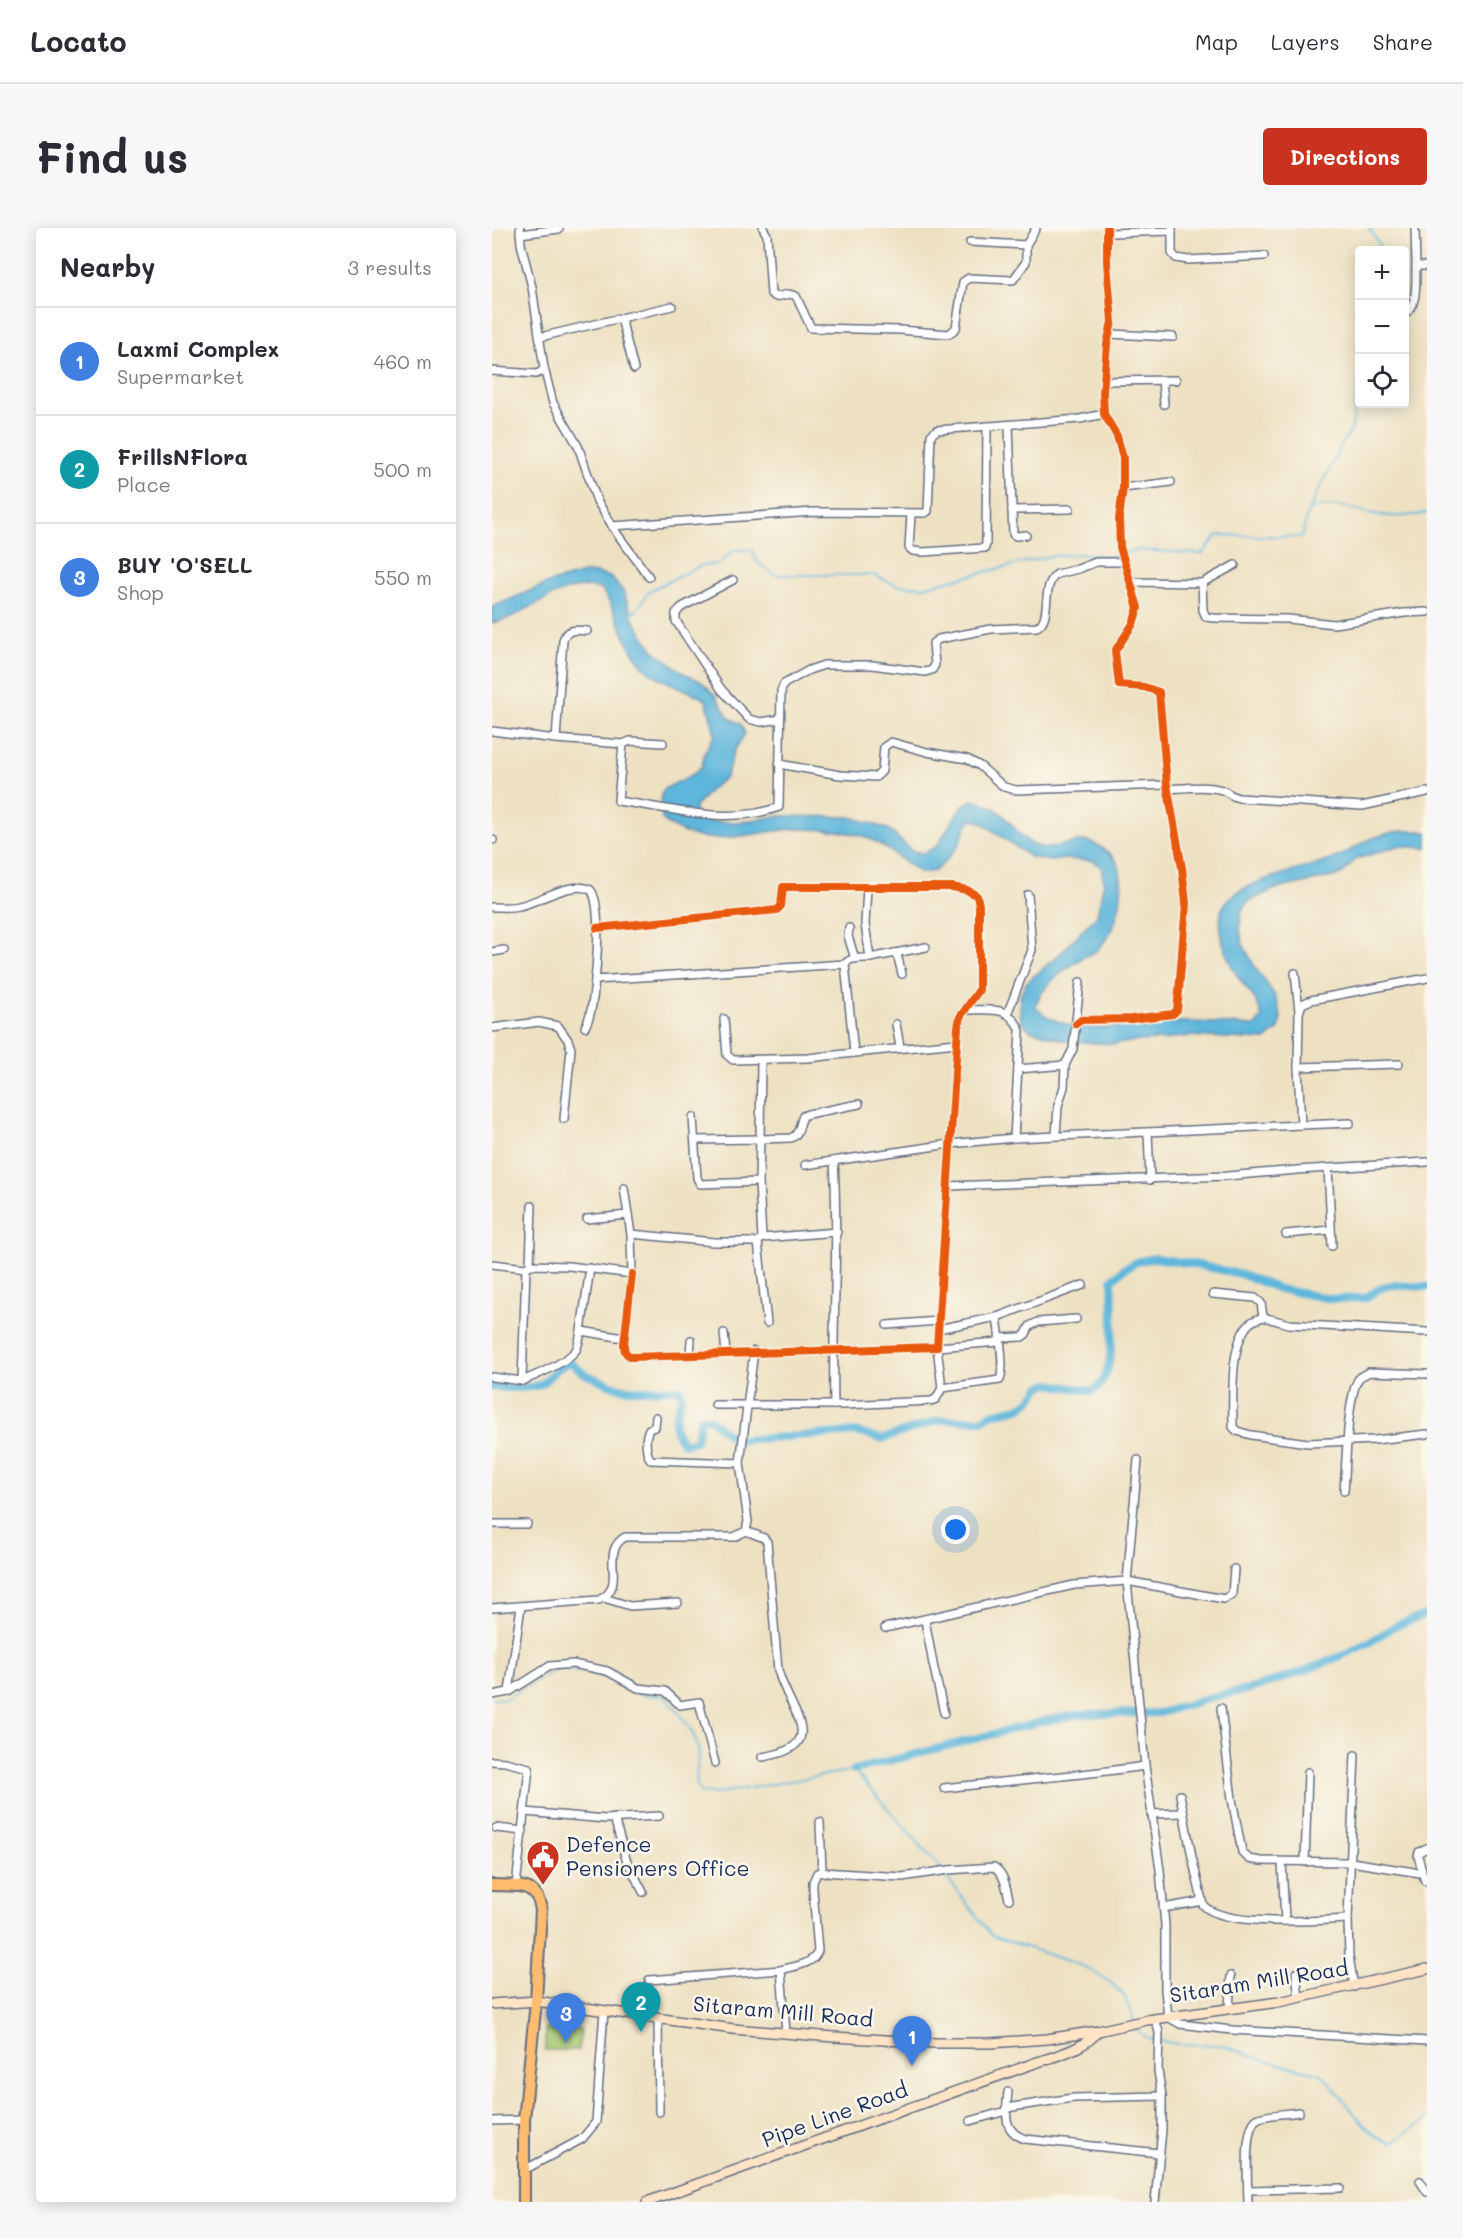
<!DOCTYPE html>
<html lang="en">
<head>
<meta charset="utf-8">
<style>
  :root { --surface:#fff; --page:#f7f7f7; --text:#2b2b33; --muted:#7c7c81; --line:#e1e1e2; --accent:#c8321e }
  body { margin:0; font-family:Mali,sans-serif; background:var(--page); color:var(--text) }
  .controls { position:absolute; right:18px; top:18px; display:grid; overflow:hidden; border-radius:6px; box-shadow:0 3px 15px #0003 }
  .controls button { width:54px; height:54px; display:grid; place-items:center; padding:0; border:0; border-bottom:2px solid var(--line); background:var(--surface); color:var(--text); font:30px sans-serif }
  .you { position:absolute; left:464px; top:1302px; width:21px; height:21px; margin:-15px; border:4px solid #fff; border-radius:50%; background:#1a73e8; box-shadow:0 0 0 9px #1a73e833 }
  .badge { display:grid; place-items:center; width:39px; height:39px; border-radius:50%; background:var(--accent); color:#fff; font-size:20px; font-weight:700 }
  .pin { position:absolute; translate:-50% -50px; filter:drop-shadow(0 2px 3px #0008) }
  .pin::after { content:''; position:absolute; top:32px; width:21px; height:18px; background:inherit; clip-path:polygon(0 0,100% 0,50% 100%) }
  .list { margin:0; padding:0; list-style:none }
  h2 { display:flex; justify-content:space-between; align-items:center; height:78px; margin:0; padding:0 24px; font-size:26px }
  h2 small { font-size:20px; font-weight:400; color:var(--muted) }
  .list li { display:grid; grid-template-columns:39px 1fr auto; gap:18px; align-items:center; box-sizing:border-box; height:108px; padding:0 24px; border-top:2px solid var(--line) }
  .list b { display:block; font-size:22px; white-space:nowrap }
  .list p { margin:0; font-size:20px; white-space:nowrap; color:var(--muted) }
  .list em { font-size:20px; font-style:normal; color:var(--muted) }
  .icon { flex:none; width:33px; height:33px; fill:none; stroke:currentColor; stroke-width:2; stroke-linecap:round; stroke-linejoin:round }
  .map { position:relative; flex:none; width:935px; height:1974px; overflow:hidden; border-radius:6px }
  header { display:flex; align-items:center; gap:36px; box-sizing:border-box; height:84px; padding:0 30px; background:var(--surface); border-bottom:2px solid var(--line) }
  header strong { font-size:28px }
  nav { display:flex; gap:33px; margin-inline-start:auto; font-size:21px }
  .intro { display:flex; align-items:center; justify-content:space-between; box-sizing:border-box; height:144px; padding:0 36px }
  h1 { margin:0; font-size:42px }
  .button { padding:15px 27px; border-radius:6px; background:var(--accent); color:#fff; font-size:21px; font-weight:700 }
  main { display:flex; gap:36px; padding:0 36px }
  aside { flex:1; background:var(--surface); border-radius:6px; box-shadow:0 3px 15px #0003 }
  .map>svg:first-child { display:block }
  .green { fill:#a5c872; stroke:#607c68; stroke-width:1.5 }
  .water { fill:#5db6db; stroke:#3c729c; stroke-width:1.5 }
  .lines { fill:none; stroke-linecap:round; stroke-linejoin:round }
  .stream { stroke:#5db6db; stroke-width:2 }
  .canal { stroke:#5db6db; stroke-width:8 }
  .street-casing { stroke:#656d81; stroke-width:10 }
  .secondary-casing { stroke:#656d81; stroke-width:12 }
  .primary-casing { stroke:#656d81; stroke-width:14 }
  .street { stroke:#fff; stroke-width:7 }
  .secondary { stroke:#fee4c5; stroke-width:9 }
  .primary { stroke:#fdbc6f; stroke-width:10 }
  .cycleway-casing { stroke:#fbf7ec; stroke-width:11 }
  .cycleway { stroke:#e8590c; stroke-width:8 }
  .labels { text-anchor:middle; stroke-width:5; stroke-linejoin:round; paint-order:stroke }
  .poi-label { font-size:21px; fill:#1b2f5e; stroke:#fbf7ec; text-anchor:start }
  .street-label { font-size:21px; fill:#1b2f5e; stroke:#fbf7ec }
</style>
</head>
<body>
<header>
<strong>Locato</strong>
<nav><a>Map</a><a>Layers</a><a>Share</a></nav>
</header>
<div class="intro"><h1>Find us</h1><a class="button">Directions</a></div>
<main>
<aside>
<h2>Nearby<small>3 results</small></h2>
<ul class="list">
<li><span class="badge" style="background:#3f7fe0">1</span><div><b>Laxmi Complex</b><p>Supermarket</p></div><em>460 m</em></li>
<li><span class="badge" style="background:#0f9aa8">2</span><div><b>FrillsNFlora</b><p>Place</p></div><em>500 m</em></li>
<li><span class="badge" style="background:#3f7fe0">3</span><div><b>BUY 'O'SELL</b><p>Shop</p></div><em>550 m</em></li>
</ul>
</aside>
<div class="map">
<svg width="935" height="1974" viewBox="0 0 935 1974">
  <rect width="100%" height="100%" fill="#fbf7ec"/>
  <filter id="ink" filterUnits="userSpaceOnUse"><feTurbulence type="fractalNoise" baseFrequency=".0167" numOctaves="2"/><feDisplacementMap in="SourceGraphic" scale="12" xChannelSelector="R" yChannelSelector="G"/><feConvolveMatrix kernelMatrix="1 2 1 2 8 2 1 2 1" color-interpolation-filters="sRGB"/></filter>
  <filter id="wash" filterUnits="userSpaceOnUse"><feTurbulence type="fractalNoise" baseFrequency=".008" numOctaves="4" result="noise"/><feDisplacementMap in="SourceGraphic" scale="24" xChannelSelector="R" yChannelSelector="G"/><feGaussianBlur stdDeviation="1.35" result="paint"/><feColorMatrix in="noise" values="0 0 0 0 0 0 0 0 0 0 0 0 0 0 0 0 0 1.4 0 .05"/><feComposite in="paint" operator="in"/></filter>
  <g filter="url(#wash)">
    <rect width="100%" height="100%" fill="#eee1c2"/>
    <path class="green" d="M 53,1801 L 88,1801 L 87,1822 L 53,1822 Z"/>
    <path class="water" d="M 92,345 L 104,345 L 118,349 L 131,363 L 142,393 L 162,423 L 192,445 L 210,454 L 223,467 L 237,490 L 249,496 L 253,506 L 242,523 L 234,549 L 218,562 L 203,579 L 204,590 L 224,594 L 247,594 L 287,588 L 359,589 L 396,601 L 420,623 L 432,625 L 445,618 L 470,578 L 480,572 C 487,574 496,576 502,580 C 517,589 526,609 542,617 C 561,627 586,605 605,617 C 614,622 624,629 627,639 C 634,665 625,703 606,721 C 602,725 595,728 590,730 C 571,742 550,757 543,779 C 577,813 647,796 691,794 C 715,793 740,797 764,798 L 770,789 C 766,770 755,763 745,747 C 734,731 726,704 729,685 C 735,652 818,642 845,629 C 860,623 873,611 890,607 C 904,602 920,602 935,604 L 935,620 L 906,618 L 864,631 L 849,647 L 783,661 L 756,674 L 749,683 L 748,703 L 751,716 L 764,741 L 782,766 L 789,788 L 787,801 L 773,812 L 696,808 L 672,812 L 646,813 L 621,816 L 575,813 L 538,802 L 529,793 L 528,780 L 528,768 L 534,755 L 568,726 L 605,687 L 612,654 L 609,639 L 602,633 L 573,631 L 559,633 L 538,629 L 489,594 L 480,591 L 475,597 L 466,618 L 452,635 L 443,643 L 429,645 C 406,631 386,609 358,605 C 341,602 320,601 303,601 C 257,603 209,626 170,591 L 169,567 L 172,561 L 200,547 L 210,538 L 213,524 L 223,506 L 214,472 C 197,461 176,457 159,445 C 132,425 129,387 109,361 C 69,350 37,388 0,395 L 0,379 L 59,354 Z"/>
    <g class="lines">
      <g class="stream">
        <path d="M 877,0 L 887,16 L 886,22"/>
        <path d="M 817,281 C 854,272 864,286 897,288 C 910,289 923,287 935,285"/>
        <path d="M 137,386 L 145,382 L 157,363 L 210,337 L 227,336 L 242,322 L 260,322 L 265,334 L 284,347 L 382,347 L 403,357 L 431,359 L 559,328 L 595,326 L 614,329 L 647,322 L 710,326 L 726,307 L 810,309 L 815,286 L 850,215 L 859,204 L 866,159 L 868,127"/>
        <path d="M 1,1470 L 13,1471 L 67,1440 L 116,1448 L 151,1467 L 173,1468 C 184,1482 203,1502 206,1520 C 210,1537 198,1549 209,1565 L 222,1566 L 362,1542 L 449,1641"/>
        <path d="M 452,1646 L 500,1708 L 591,1738 L 618,1754 L 633,1769 L 642,1793"/>
        <path d="M 644,1798 L 646,1803 L 657,1811 L 686,1816 L 729,1817 L 771,1832 L 830,1846 L 871,1896 L 887,1910 L 900,1915 L 935,1891"/>
      </g>
      <g class="canal">
        <path d="M 0,1159 C 12,1160 43,1162 52,1154 C 61,1145 66,1139 78,1134 L 93,1146 L 127,1160 L 147,1162 L 187,1161 L 190,1168 C 185,1190 176,1196 192,1216 L 204,1213 L 209,1190 L 217,1190 L 240,1210 L 250,1212 L 364,1204 L 390,1211 L 448,1192 L 490,1192 L 500,1186 L 527,1180 L 537,1174 L 548,1159 L 556,1156 L 600,1163 C 626,1153 621,1075 620,1052 L 632,1041 L 647,1033 L 663,1030 L 701,1036 L 748,1046 L 787,1061 L 840,1071 L 873,1070 L 889,1060 L 899,1057 L 935,1059"/>
        <path d="M 362,1542 L 552,1493 L 590,1486 L 668,1485 L 725,1468 L 755,1462 L 804,1446 L 849,1428 L 878,1414 L 903,1398 L 935,1386"/>
      </g>
    </g>
  </g>
  <g filter="url(#ink)">
    <g class="lines">
      <g class="street-casing">
        <g id="street">
          <path d="M 28,0 L 29,16 L 40,59 L 52,140 L 61,175 L 86,218 L 105,273 L 126,307 L 157,349"/>
          <path d="M 271,0 L 275,7 L 279,66 L 284,69 L 297,66 L 304,68 L 319,100 L 408,102 L 457,106 L 464,100 L 471,54 L 477,50 L 521,52 L 534,34 L 534,17 L 544,0"/>
          <path d="M 923,0 L 924,38"/>
          <path d="M 680,3 L 680,25 L 684,30 L 696,32 L 772,28"/>
          <path d="M 616,5 L 680,3 L 680,0"/>
          <path d="M 28,6 L 67,1"/>
          <path d="M 478,14 L 534,17"/>
          <path d="M 912,86 C 927,79 923,52 924,38 L 935,38"/>
          <path d="M 129,90 L 142,141"/>
          <path d="M 618,106 L 681,109"/>
          <path d="M 48,109 L 180,78"/>
          <path d="M 0,143 L 44,146 L 49,144 L 52,140"/>
          <path d="M 670,152 L 672,176"/>
          <path d="M 612,153 L 684,152"/>
          <path d="M 517,197 L 520,282 L 578,281"/>
          <path d="M 631,260 L 679,254"/>
          <path d="M 520,282 L 521,306 L 524,308 L 534,307"/>
          <path d="M 419,286 L 417,320 L 421,323 L 431,324 L 493,320 L 494,316 L 495,198"/>
          <path d="M 120,298 L 322,284 L 433,285 L 436,283 L 439,207 L 445,202 L 588,191 L 612,186"/>
          <path d="M 241,352 L 190,379 L 184,385 L 184,393 L 229,461 L 257,491 L 269,494 L 288,491"/>
          <path d="M 639,354 L 710,355 L 711,382 L 714,389 L 722,390 L 796,391 L 842,396 L 912,385 L 935,384"/>
          <path d="M 710,355 L 743,337"/>
          <path d="M 0,503 L 64,511 L 131,516 L 126,573 C 178,580 235,598 287,579 L 289,463 L 292,456 L 317,442 L 332,437 L 380,437 L 433,444 L 440,442 L 443,437 L 441,415 L 447,411 L 499,401 L 545,399 C 561,390 548,358 565,346 L 586,341 L 604,334 L 631,334"/>
          <path d="M 64,511 L 71,412 C 75,400 84,402 95,403"/>
          <path d="M 131,516 L 138,513 L 171,515"/>
          <path d="M 287,536 L 348,547 L 384,549 L 390,543 L 392,519 L 399,514 L 435,524 L 475,531 L 488,538 L 512,559 L 524,562 L 675,557"/>
          <path d="M 676,561 C 693,560 714,557 730,562 C 736,564 740,569 747,570 L 870,578 L 935,564"/>
          <path d="M 0,612 L 1,612"/>
          <path d="M 0,679 C 9,679 19,680 27,678 C 47,674 78,653 97,661 C 113,667 103,770 98,786 C 97,791 95,795 93,799"/>
          <path d="M 105,700 L 285,682 L 289,678 L 291,659 L 460,659 L 475,662 L 485,668 L 487,677 L 487,762 L 468,789 L 466,799 L 445,1119 L 140,1129 C 133,1126 132,1123 132,1116 L 140,1046"/>
          <path d="M 357,700 L 356,708 L 363,731"/>
          <path d="M 0,724 L 12,722"/>
          <path d="M 402,725 L 406,730 L 410,746"/>
          <path d="M 378,730 L 434,719"/>
          <path d="M 803,745 L 807,783"/>
          <path d="M 103,752 L 353,736"/>
          <path d="M 475,782 C 499,782 518,777 528,803 L 522,910"/>
          <path d="M 516,784 L 540,722 L 536,667"/>
          <path d="M 232,791 L 235,827 L 241,832 L 316,830 L 362,825 L 353,736 C 358,729 369,730 378,730 L 373,696 L 375,659"/>
          <path d="M 404,796 L 408,819"/>
          <path d="M 584,796 L 589,792 L 639,791 L 681,786 L 685,782 L 687,763 L 694,675 L 690,640 L 675,557 L 667,464 L 652,459 L 627,457 L 623,423 L 641,396 L 646,380 L 628,319 L 627,291 L 631,260 L 631,230 L 625,208 L 612,186 L 611,164 L 615,116 L 620,94 L 615,35 L 615,0"/>
          <path d="M 0,800 L 47,794 L 66,798 L 76,812 L 79,821 L 72,891"/>
          <path d="M 362,825 L 465,815"/>
          <path d="M 269,832 L 268,911 L 299,910 C 308,906 307,897 311,888 L 316,886 L 367,876"/>
          <path d="M 806,839 L 807,785 L 810,776 L 819,772 L 935,750"/>
          <path d="M 526,841 L 573,837"/>
          <path d="M 201,889 L 205,950 L 208,956 L 267,954"/>
          <path d="M 809,897 L 858,895"/>
          <path d="M 656,904 L 658,952"/>
          <path d="M 564,908 L 566,878 L 572,859 L 573,837 L 581,821 L 588,754"/>
          <path d="M 203,912 L 268,911 L 267,954 L 270,1010 L 266,1014 L 275,1095"/>
          <path d="M 342,933 C 347,1014 340,1096 342,1177"/>
          <path d="M 313,937 L 458,916 L 522,910 L 809,897 L 806,839 L 907,836"/>
          <path d="M 836,940 L 840,1018"/>
          <path d="M 455,958 L 735,948 L 805,942 L 935,934"/>
          <path d="M 132,960 L 139,1006"/>
          <path d="M 95,991 L 136,987"/>
          <path d="M 794,1006 L 839,1002"/>
          <path d="M 270,1010 L 345,1004"/>
          <path d="M 0,1036 L 34,1040 L 38,1037 L 40,978"/>
          <path d="M 38,1037 L 77,1038 L 140,1046 L 139,1006 L 222,1014 L 266,1014"/>
          <path d="M 721,1066 L 763,1070 L 769,1075 L 771,1089 L 797,1096 L 935,1104"/>
          <path d="M 505,1089 C 507,1106 513,1138 508,1152 L 450,1160 L 445,1119 L 507,1114"/>
          <path d="M 771,1089 C 766,1091 762,1092 758,1095 C 737,1115 741,1171 741,1199 L 745,1203 L 759,1207 L 816,1215 L 883,1212 L 935,1206"/>
          <path d="M 395,1097 L 446,1093"/>
          <path d="M 446,1101 L 505,1089 L 591,1057"/>
          <path d="M 89,1103 L 98,1040"/>
          <path d="M 232,1105 L 234,1125"/>
          <path d="M 507,1110 L 530,1109 L 534,1106 L 538,1098 L 546,1094 L 584,1091"/>
          <path d="M 198,1127 L 199,1112"/>
          <path d="M 0,1149 L 30,1153 L 34,1040"/>
          <path d="M 30,1153 C 45,1147 74,1135 84,1122 C 87,1116 88,1109 89,1103 L 132,1110"/>
          <path d="M 223,1177 L 351,1177 L 439,1173 L 444,1171 L 450,1160"/>
          <path d="M 164,1189 L 163,1199 L 157,1201 C 153,1209 153,1225 159,1232 L 248,1235"/>
          <path d="M 646,1232 L 635,1353 L 653,1538 L 668,1642 L 673,1697 L 673,1762 L 676,1789 L 688,1796 L 740,1802 L 935,1813"/>
          <path d="M 852,1263 C 854,1242 855,1162 868,1149 C 869,1148 876,1145 877,1144 L 935,1146"/>
          <path d="M 0,1296 L 35,1296"/>
          <path d="M 254,1303 L 272,1310 L 275,1314 L 286,1442 C 296,1483 341,1518 270,1529"/>
          <path d="M 112,1370 L 138,1378 L 186,1375"/>
          <path d="M 0,1380 L 107,1372 C 137,1358 106,1325 133,1309 L 242,1309 L 254,1303 L 256,1293 L 248,1235 L 262,1123"/>
          <path d="M 433,1392 L 441,1436 L 452,1485"/>
          <path d="M 393,1400 L 582,1357 L 635,1353 L 732,1371 L 740,1366 L 742,1341"/>
          <path d="M 17,1464 L 29,1378"/>
          <path d="M 0,1467 L 17,1464 L 58,1438 L 81,1436 L 115,1443 L 146,1460 L 173,1463 L 188,1477 L 207,1474 L 223,1535"/>
          <path d="M 729,1480 L 740,1571 L 750,1624 L 757,1631 L 769,1633 L 859,1634 L 928,1645 L 930,1642 L 926,1628 L 927,1624 L 935,1620"/>
          <path d="M 0,1533 L 13,1534 L 37,1540 L 24,1658"/>
          <path d="M 452,1560 C 519,1552 586,1548 653,1538"/>
          <path d="M 688,1567 L 700,1629 L 711,1677 C 732,1700 825,1692 856,1691"/>
          <path d="M 33,1584 L 114,1591 L 167,1588"/>
          <path d="M 659,1586 L 691,1585"/>
          <path d="M 122,1590 L 134,1631 L 151,1664"/>
          <path d="M 328,1594 L 330,1644"/>
          <path d="M 4,1600 L 31,1603"/>
          <path d="M 790,1634 L 793,1693"/>
          <path d="M 813,1634 L 816,1544"/>
          <path d="M 930,1644 L 933,1653"/>
          <path d="M 671,1680 L 705,1674 L 710,1671"/>
          <path d="M 804,1745 L 807,1770"/>
          <path d="M 157,1752 L 289,1742"/>
          <path d="M 862,1759 L 857,1728 L 856,1691 L 863,1527"/>
          <path d="M 737,1781 L 739,1748"/>
          <path d="M 166,1791 L 167,1884"/>
          <path d="M 294,1805 L 289,1742 C 302,1738 321,1737 326,1723 L 321,1662 L 321,1654 L 325,1645 L 330,1644 L 410,1649 L 456,1642 L 502,1639 C 513,1646 514,1660 517,1671"/>
          <path d="M 516,1864 C 514,1885 510,1903 533,1911 L 667,1925"/>
          <path d="M 514,1880 L 581,1870 L 670,1868"/>
          <path d="M 0,1893 L 32,1892"/>
          <path d="M 478,1893 L 514,1883"/>
          <path d="M 32,1942 L 90,1911 L 104,1894 L 112,1783"/>
          <path d="M 928,1953 L 935,1964"/>
          <path d="M 756,1962 L 848,1960"/>
          <path d="M 663,1974 L 670,1902 L 670,1868 L 666,1843 L 667,1804 L 663,1791"/>
          <path d="M 756,1974 C 756,1957 751,1900 765,1891 C 773,1886 797,1886 807,1884"/>
        </g>
      </g>
      <g class="secondary-casing">
        <g id="secondary">
          <path d="M 0,1776 L 44,1773 L 241,1801 L 342,1809 L 443,1815 L 499,1815 L 555,1811 L 606,1803 L 655,1792 L 787,1774 L 935,1741"/>
          <path d="M 155,1974 L 540,1836 C 562,1828 592,1822 606,1803"/>
        </g>
      </g>
      <g class="primary-casing">
        <path id="primary" d="M 0,1657 C 24,1658 45,1653 49,1682 L 44,1773 L 32,1892 L 32,1974"/>
      </g>
      <use href="#street" class="street"/>
      <use href="#secondary" class="secondary"/>
      <use href="#primary" class="primary"/>
      <g class="cycleway-casing">
        <g id="cycleway">
          <path d="M 105,700 L 285,682 L 289,678 L 291,659 L 460,659 L 475,662 L 485,668 L 487,677 L 487,762 L 468,789 L 466,799 L 445,1119 L 140,1129 C 133,1126 132,1123 132,1116 L 140,1046"/>
          <path d="M 584,796 L 589,792 L 639,791 L 681,786 L 685,782 L 687,763 L 694,675 L 690,640 L 675,557 L 667,464 L 652,459 L 627,457 L 623,423 L 641,396 L 646,380 L 628,319 L 627,291 L 631,260 L 631,230 L 625,208 L 612,186 L 611,164 L 615,116 L 620,94 L 615,35 L 615,0"/>
        </g>
      </g>
      <use href="#cycleway" class="cycleway"/>
    </g>
  </g>
  <defs>
    <g id="civic-pin" transform="scale(1.725)"><path d="M0 17L-7.5 6A9.5 9.5 0 1 1 7.5 6Z" fill="#c8321e" stroke="#fbf7ec"/><path d="M-.6-6.5H3V-4.5H.6V-3L4-1V1h2V6H-6V1h2V-1L-.6-3ZM-1.2 2.5V6h2.4V2.5Z" fill="#fff"/></g>
  </defs>
  <g fill-rule="evenodd">
    <use href="#civic-pin" x="51" y="1629"/>
  </g>
  <g class="labels">
    <g class="poi-label">
      <text x="74" y="1624">Defence<tspan x="74" dy="24">Pensioners Office</tspan></text>
    </g>
    <g class="street-label">
      <text transform="translate(767 1754) rotate(-9)" y="7">Sitaram Mill Road</text>
      <text transform="translate(291 1784) rotate(5)" y="7">Sitaram Mill Road</text>
      <text transform="translate(343 1887) rotate(-20)" y="7">Pipe Line Road</text>
    </g>
  </g>
</svg>
<div class="controls">
<button>+</button>
<button>−</button>
<button><svg class="icon" aria-label="locate" viewBox="0 0 24 24"><circle cx="12" cy="12" r="6"/><path d="M12 2v4M12 18v4M2 12h4M18 12h4"/></svg></button>
</div>
<div class="you"></div>
<div class="pin badge" style="left:420px;top:1838px;background:#3f7fe0">1</div>
<div class="pin badge" style="left:149px;top:1804px;background:#0f9aa8">2</div>
<div class="pin badge" style="left:74px;top:1815px;background:#3f7fe0">3</div>
</div>
</main>
</body>
</html>
